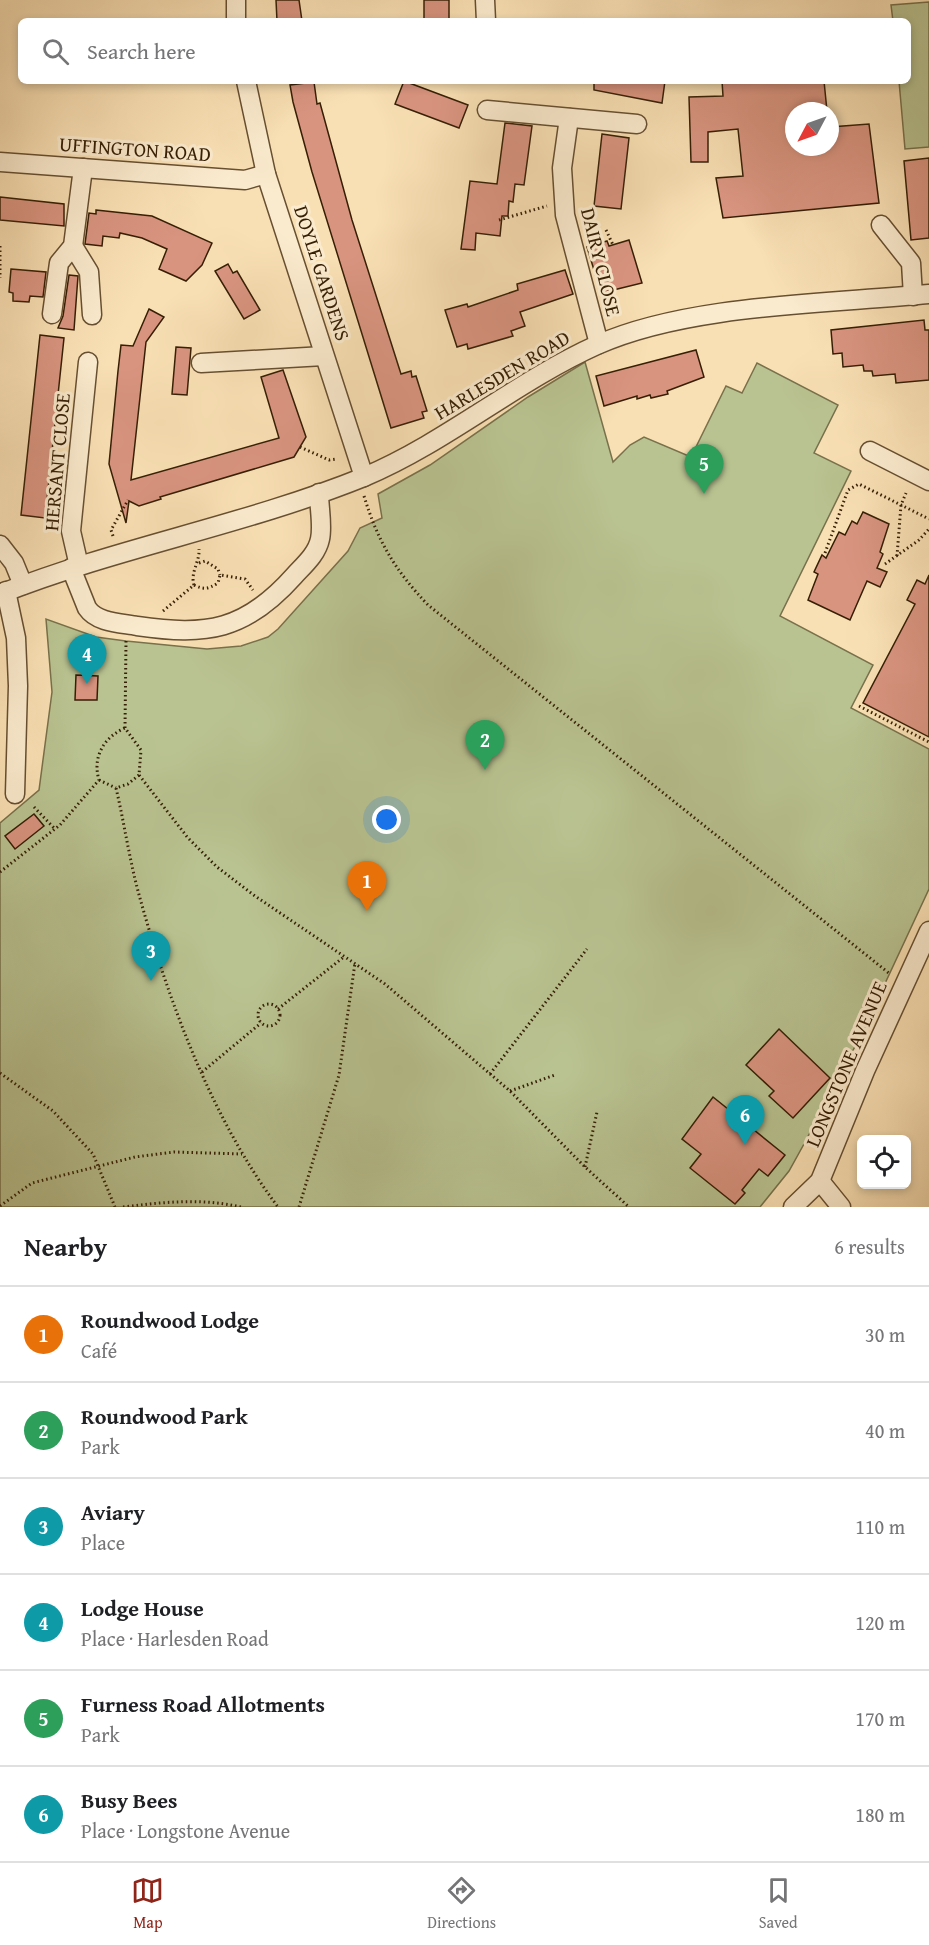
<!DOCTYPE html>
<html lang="en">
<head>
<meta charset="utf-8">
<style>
  :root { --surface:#fff; --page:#f6f6f6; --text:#202124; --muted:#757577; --line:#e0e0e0; --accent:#8f2418 }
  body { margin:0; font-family:"Gentium Book Plus",serif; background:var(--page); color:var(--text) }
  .controls { position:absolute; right:18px; bottom:18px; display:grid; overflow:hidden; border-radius:9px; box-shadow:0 3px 9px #0003 }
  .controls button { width:54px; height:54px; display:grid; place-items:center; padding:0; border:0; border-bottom:2px solid var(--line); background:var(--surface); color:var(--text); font:30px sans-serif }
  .compass { position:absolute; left:785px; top:102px; width:54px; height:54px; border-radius:50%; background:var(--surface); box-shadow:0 3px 9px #0003; rotate:229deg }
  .you { position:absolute; left:387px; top:820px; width:21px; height:21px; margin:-15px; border:4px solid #fff; border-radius:50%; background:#1a73e8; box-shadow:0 0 0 9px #1a73e833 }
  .badge { display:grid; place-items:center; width:39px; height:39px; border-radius:50%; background:var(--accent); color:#fff; font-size:20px; font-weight:700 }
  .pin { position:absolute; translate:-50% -50px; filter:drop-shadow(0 2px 3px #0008) }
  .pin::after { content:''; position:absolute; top:32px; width:21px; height:18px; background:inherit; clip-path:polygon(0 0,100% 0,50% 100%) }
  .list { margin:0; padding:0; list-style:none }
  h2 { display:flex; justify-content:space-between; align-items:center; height:78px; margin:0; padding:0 24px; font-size:26px }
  h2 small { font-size:20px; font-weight:400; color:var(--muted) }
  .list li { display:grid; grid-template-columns:39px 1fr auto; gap:18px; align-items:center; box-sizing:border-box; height:96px; padding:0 24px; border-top:2px solid var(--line) }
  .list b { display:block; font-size:22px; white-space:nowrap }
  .list p { margin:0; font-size:20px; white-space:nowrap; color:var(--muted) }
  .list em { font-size:20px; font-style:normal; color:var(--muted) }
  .icon { flex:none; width:33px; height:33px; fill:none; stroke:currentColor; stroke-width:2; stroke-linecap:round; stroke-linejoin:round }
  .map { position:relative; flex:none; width:929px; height:1207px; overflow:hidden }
  .search { position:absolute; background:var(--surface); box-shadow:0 3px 9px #0003; left:18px; right:18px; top:18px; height:66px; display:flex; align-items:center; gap:15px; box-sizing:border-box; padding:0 21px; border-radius:9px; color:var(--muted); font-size:22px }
  .sheet { height:654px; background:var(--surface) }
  nav { display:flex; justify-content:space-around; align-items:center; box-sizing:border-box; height:84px; border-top:2px solid var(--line); background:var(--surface); font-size:16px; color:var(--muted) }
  nav a { display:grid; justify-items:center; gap:3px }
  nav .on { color:var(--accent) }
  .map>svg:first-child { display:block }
  .green { fill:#b9c391; stroke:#78714b; stroke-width:1.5 }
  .building { fill:#d99480; stroke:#361f05; stroke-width:1.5 }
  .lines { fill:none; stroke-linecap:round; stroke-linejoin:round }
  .minor-casing { stroke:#674f31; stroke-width:21 }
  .path { stroke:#361f05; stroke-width:3; stroke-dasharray:1.5 3; stroke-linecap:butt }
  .minor { stroke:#fbebce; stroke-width:18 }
  .labels { text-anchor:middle; stroke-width:6; stroke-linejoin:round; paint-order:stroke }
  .street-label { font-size:20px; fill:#361f05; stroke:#fbebce }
</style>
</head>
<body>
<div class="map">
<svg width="929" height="1207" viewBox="0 0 929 1207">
  <rect width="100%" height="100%" fill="#f9e0b4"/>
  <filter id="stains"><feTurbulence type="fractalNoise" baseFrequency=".00333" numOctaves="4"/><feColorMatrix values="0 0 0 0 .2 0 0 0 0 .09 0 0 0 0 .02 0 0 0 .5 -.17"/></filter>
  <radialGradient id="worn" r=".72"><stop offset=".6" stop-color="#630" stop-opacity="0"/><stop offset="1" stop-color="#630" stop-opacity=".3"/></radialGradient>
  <g class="green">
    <path d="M 929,2 L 929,147 L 905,149 L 899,81 L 908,81 L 908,21 L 893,21 L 891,5 Z"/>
    <path d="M 585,362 L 613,462 L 630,445 L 644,437 L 691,457 L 726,386 L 742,393 L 757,363 L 838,405 L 814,453 L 851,471 L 780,616 L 873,665 L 851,708 L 929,749 L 929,889 L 861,1035 L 804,1144 L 789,1171 L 760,1207 L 0,1207 L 0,823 L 39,790 L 52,692 L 46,619 L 96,637 L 126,641 L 207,649 L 241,646 L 268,637 L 278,629 L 348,551 L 360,528 L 382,518 L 378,494 L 430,465 L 528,397 Z"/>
  </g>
  <g class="building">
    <path d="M 276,0 L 299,0 L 302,21 L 277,21 Z"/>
    <rect x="424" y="0" width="25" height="21"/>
    <path d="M 404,81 L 468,105 L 459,128 L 395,104 Z"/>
    <path d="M 594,81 L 665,81 L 662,103 L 594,90 Z"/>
    <path d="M 722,81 L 824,81 L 827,111 L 794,111 L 794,147 L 830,147 L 830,127 L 869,124 L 879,203 L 723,218 L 716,178 L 743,176 L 738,129 L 708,132 L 708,162 L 691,162 L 689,97 L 723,96 Z"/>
    <path d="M 314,82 L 317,104 L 320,103 L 352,220 L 401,374 L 411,371 L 412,377 L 416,376 L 427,411 L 422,412 L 424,418 L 391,428 L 312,172 L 293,102 L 290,85 Z"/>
    <path d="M 505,123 L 532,126 L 524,185 L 515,184 L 513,202 L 509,201 L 508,216 L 502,216 L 500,236 L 476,233 L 475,250 L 461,249 L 470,181 L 497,184 Z"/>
    <path d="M 602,134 L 629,138 L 621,209 L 594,206 Z"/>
    <path d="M 929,158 L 929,238 L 911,240 L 904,161 Z"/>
    <path d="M 0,197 L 64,204 L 64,226 L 0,220 Z"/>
    <path d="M 96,210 L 152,216 L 212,243 L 202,265 L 186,281 L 159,269 L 167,249 L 142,238 L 120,233 L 119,238 L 103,236 L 102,246 L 85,244 L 89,213 L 96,214 Z"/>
    <path d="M 629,240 L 642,283 L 601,293 L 587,247 L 607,241 L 609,246 Z"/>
    <path d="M 228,264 L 233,273 L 237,271 L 260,310 L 244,319 L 215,271 Z"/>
    <path d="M 11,269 L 46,272 L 43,297 L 30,296 L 29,302 L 13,301 L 13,293 L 9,292 Z"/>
    <path d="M 565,270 L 573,294 L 520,312 L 525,326 L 511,331 L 513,336 L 468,349 L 467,344 L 457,347 L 445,310 L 467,304 L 468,307 L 518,290 L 517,284 Z"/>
    <path d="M 69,275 L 78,276 L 74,330 L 58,328 L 63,316 Z"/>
    <path d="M 149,309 L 164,317 L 146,342 L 131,480 L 279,438 L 261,377 L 283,370 L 306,437 L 294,457 L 160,497 L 161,499 L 139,506 L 129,501 L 126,523 L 109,464 L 118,371 L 121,345 L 133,346 Z"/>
    <path d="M 924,320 L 925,330 L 929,330 L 929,380 L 896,383 L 895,374 L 873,376 L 872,371 L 864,371 L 863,365 L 843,367 L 842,353 L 833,354 L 831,330 Z"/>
    <path d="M 40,335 L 64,338 L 45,518 L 21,515 Z"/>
    <path d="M 176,347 L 191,348 L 187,395 L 172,394 Z"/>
    <path d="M 696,350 L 704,377 L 667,391 L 668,394 L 651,398 L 650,395 L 637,399 L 637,396 L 604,406 L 596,376 Z"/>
    <path d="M 863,512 L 889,524 L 880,552 L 883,554 L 877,568 L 887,572 L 880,587 L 867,581 L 850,620 L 808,600 L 818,574 L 814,572 L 822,555 L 826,558 L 839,532 L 845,535 L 852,521 L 857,524 Z"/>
    <path d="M 929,575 L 929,737 L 863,703 L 915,604 L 907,600 L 917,580 L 925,584 Z"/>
    <path d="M 76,675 L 98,676 L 97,700 L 75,700 Z"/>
    <path d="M 34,814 L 44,826 L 15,849 L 5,836 Z"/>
    <path d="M 779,1029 L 830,1078 L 793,1118 L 769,1096 L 774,1091 L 746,1065 Z"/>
    <path d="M 713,1097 L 785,1155 L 768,1176 L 759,1169 L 742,1190 L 745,1193 L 735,1204 L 690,1168 L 701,1154 L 682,1139 Z"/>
  </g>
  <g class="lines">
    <g class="minor-casing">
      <g id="minor">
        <path d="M 236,0 L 236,21"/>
        <path d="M 485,0 L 486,21"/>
        <path d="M 246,81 L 266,174 L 364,477"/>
        <path d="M 487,110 L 637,124"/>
        <path d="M 569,118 L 562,168 L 565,215 L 599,344"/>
        <path d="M 0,162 L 245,180 L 266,174"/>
        <path d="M 881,225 L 911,263 L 913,296"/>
        <path d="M 73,246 L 89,272 L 92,315"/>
        <path d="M 52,314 L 59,263 L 73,246 L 83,168"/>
        <path d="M 201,363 L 324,356"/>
        <path d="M 870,451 L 929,481"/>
        <path d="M 0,545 L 14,563 L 23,585"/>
        <path d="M 79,566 L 71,531 L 88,362"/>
        <path d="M 71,568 L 87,608 C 97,623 121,623 137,626 C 207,636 245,631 294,576 C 304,565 317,554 320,539 C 323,526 319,507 319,493"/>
        <path d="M 6,591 L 16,638 L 18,686 L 15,794"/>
        <path d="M 0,594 C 119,547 245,525 364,477 C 447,442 515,382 597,345 C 689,304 828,304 929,294"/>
        <path d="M 820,1181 L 841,1207"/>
        <path d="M 793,1207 L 820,1181 L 865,1071 L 929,931"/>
      </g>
    </g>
    <g class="path">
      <path d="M 499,220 L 547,206"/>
      <path d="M 606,230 L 613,245"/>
      <path d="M 0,246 L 0,278"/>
      <path d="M 300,447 L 329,460 L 336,459"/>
      <path d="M 364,496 C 378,542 395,570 428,605 L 890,974"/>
      <path d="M 113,536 L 111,530 L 128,500"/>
      <path d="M 825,553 L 848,490 L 859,484 L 929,519"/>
      <path d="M 897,556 L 901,505 L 906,493"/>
      <path d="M 199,563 L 205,561 L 218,569 L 220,575"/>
      <path d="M 885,564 L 919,540 L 929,529"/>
      <path d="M 194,585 C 204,590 208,589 218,583 L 220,575 L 245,579 L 253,590"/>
      <path d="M 163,611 L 194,585 C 190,573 200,561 199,549"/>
      <path d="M 126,641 L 125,728 L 141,750 L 139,775 L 188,838 L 217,867 L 255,896 L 385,984 L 510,1091 L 585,1167 L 629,1207"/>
      <path d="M 859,706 L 929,742"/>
      <path d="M 139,775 L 128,784 L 116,788 C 124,822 129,857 138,891 C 167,997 211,1118 278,1207"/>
      <path d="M 99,780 L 116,788"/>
      <path d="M 34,807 L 55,829"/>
      <path d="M 0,872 L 60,825 L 99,780 C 92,757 104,737 125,728"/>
      <circle cx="269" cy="1015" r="11"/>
      <path d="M 278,1009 L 345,956"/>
      <path d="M 202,1072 L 261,1023"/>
      <path d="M 0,1073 L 53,1111 L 93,1154 L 115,1207"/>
      <path d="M 490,1074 L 587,949"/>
      <path d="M 510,1091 L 555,1075"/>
      <path d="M 585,1167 L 597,1112"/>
      <path d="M 0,1206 L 32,1183 L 135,1157 L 174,1152 L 242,1154"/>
      <path d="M 123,1207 C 164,1202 201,1198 241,1207"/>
      <path d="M 299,1207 L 339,1075 L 355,963"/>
    </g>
    <use href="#minor" class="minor"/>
  </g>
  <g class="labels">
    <g class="street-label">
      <text transform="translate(135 149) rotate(4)" y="7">UFFINGTON ROAD</text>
      <text transform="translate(601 262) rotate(76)" y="7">DAIRY CLOSE</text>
      <text transform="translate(322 273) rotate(72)" y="7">DOYLE GARDENS</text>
      <text transform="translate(502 375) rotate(-31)" y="7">HARLESDEN ROAD</text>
      <text transform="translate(57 462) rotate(-85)" y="7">HERSANT CLOSE</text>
      <text transform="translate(846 1064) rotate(-67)" y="7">LONGSTONE AVENUE</text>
    </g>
  </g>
  <rect width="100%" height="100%" filter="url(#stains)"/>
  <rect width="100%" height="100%" fill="url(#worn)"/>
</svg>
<div class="controls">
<button><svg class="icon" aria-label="locate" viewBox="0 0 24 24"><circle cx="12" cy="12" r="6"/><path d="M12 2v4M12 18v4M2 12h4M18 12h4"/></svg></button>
</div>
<svg class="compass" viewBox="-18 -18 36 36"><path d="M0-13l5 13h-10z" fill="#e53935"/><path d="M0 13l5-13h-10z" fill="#757577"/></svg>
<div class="you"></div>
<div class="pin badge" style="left:367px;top:911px;background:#e8710a">1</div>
<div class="pin badge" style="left:485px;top:770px;background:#2e9e5b">2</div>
<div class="pin badge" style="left:151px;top:981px;background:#0f9aa8">3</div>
<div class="pin badge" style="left:87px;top:684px;background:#0f9aa8">4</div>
<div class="pin badge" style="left:704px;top:494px;background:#2e9e5b">5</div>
<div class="pin badge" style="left:745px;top:1145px;background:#0f9aa8">6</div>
<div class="search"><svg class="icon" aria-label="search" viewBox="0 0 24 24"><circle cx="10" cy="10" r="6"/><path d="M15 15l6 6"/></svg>Search here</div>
</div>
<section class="sheet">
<h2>Nearby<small>6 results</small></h2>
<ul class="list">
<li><span class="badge" style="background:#e8710a">1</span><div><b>Roundwood Lodge</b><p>Café</p></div><em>30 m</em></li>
<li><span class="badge" style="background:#2e9e5b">2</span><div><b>Roundwood Park</b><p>Park</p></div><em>40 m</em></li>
<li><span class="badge" style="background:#0f9aa8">3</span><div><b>Aviary</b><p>Place</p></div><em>110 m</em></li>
<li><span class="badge" style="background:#0f9aa8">4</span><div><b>Lodge House</b><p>Place · Harlesden Road</p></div><em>120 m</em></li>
<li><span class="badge" style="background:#2e9e5b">5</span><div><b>Furness Road Allotments</b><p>Park</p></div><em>170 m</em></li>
<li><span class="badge" style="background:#0f9aa8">6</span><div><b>Busy Bees</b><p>Place · Longstone Avenue</p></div><em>180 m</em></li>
</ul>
</section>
<nav>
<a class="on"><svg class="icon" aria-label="map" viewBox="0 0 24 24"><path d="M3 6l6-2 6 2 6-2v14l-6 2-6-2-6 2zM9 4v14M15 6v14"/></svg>Map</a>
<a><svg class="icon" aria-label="directions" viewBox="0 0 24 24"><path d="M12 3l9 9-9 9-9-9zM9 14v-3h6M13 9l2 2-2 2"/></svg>Directions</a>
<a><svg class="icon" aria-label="saved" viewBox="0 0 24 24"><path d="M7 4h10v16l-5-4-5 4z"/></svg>Saved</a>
</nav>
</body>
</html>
